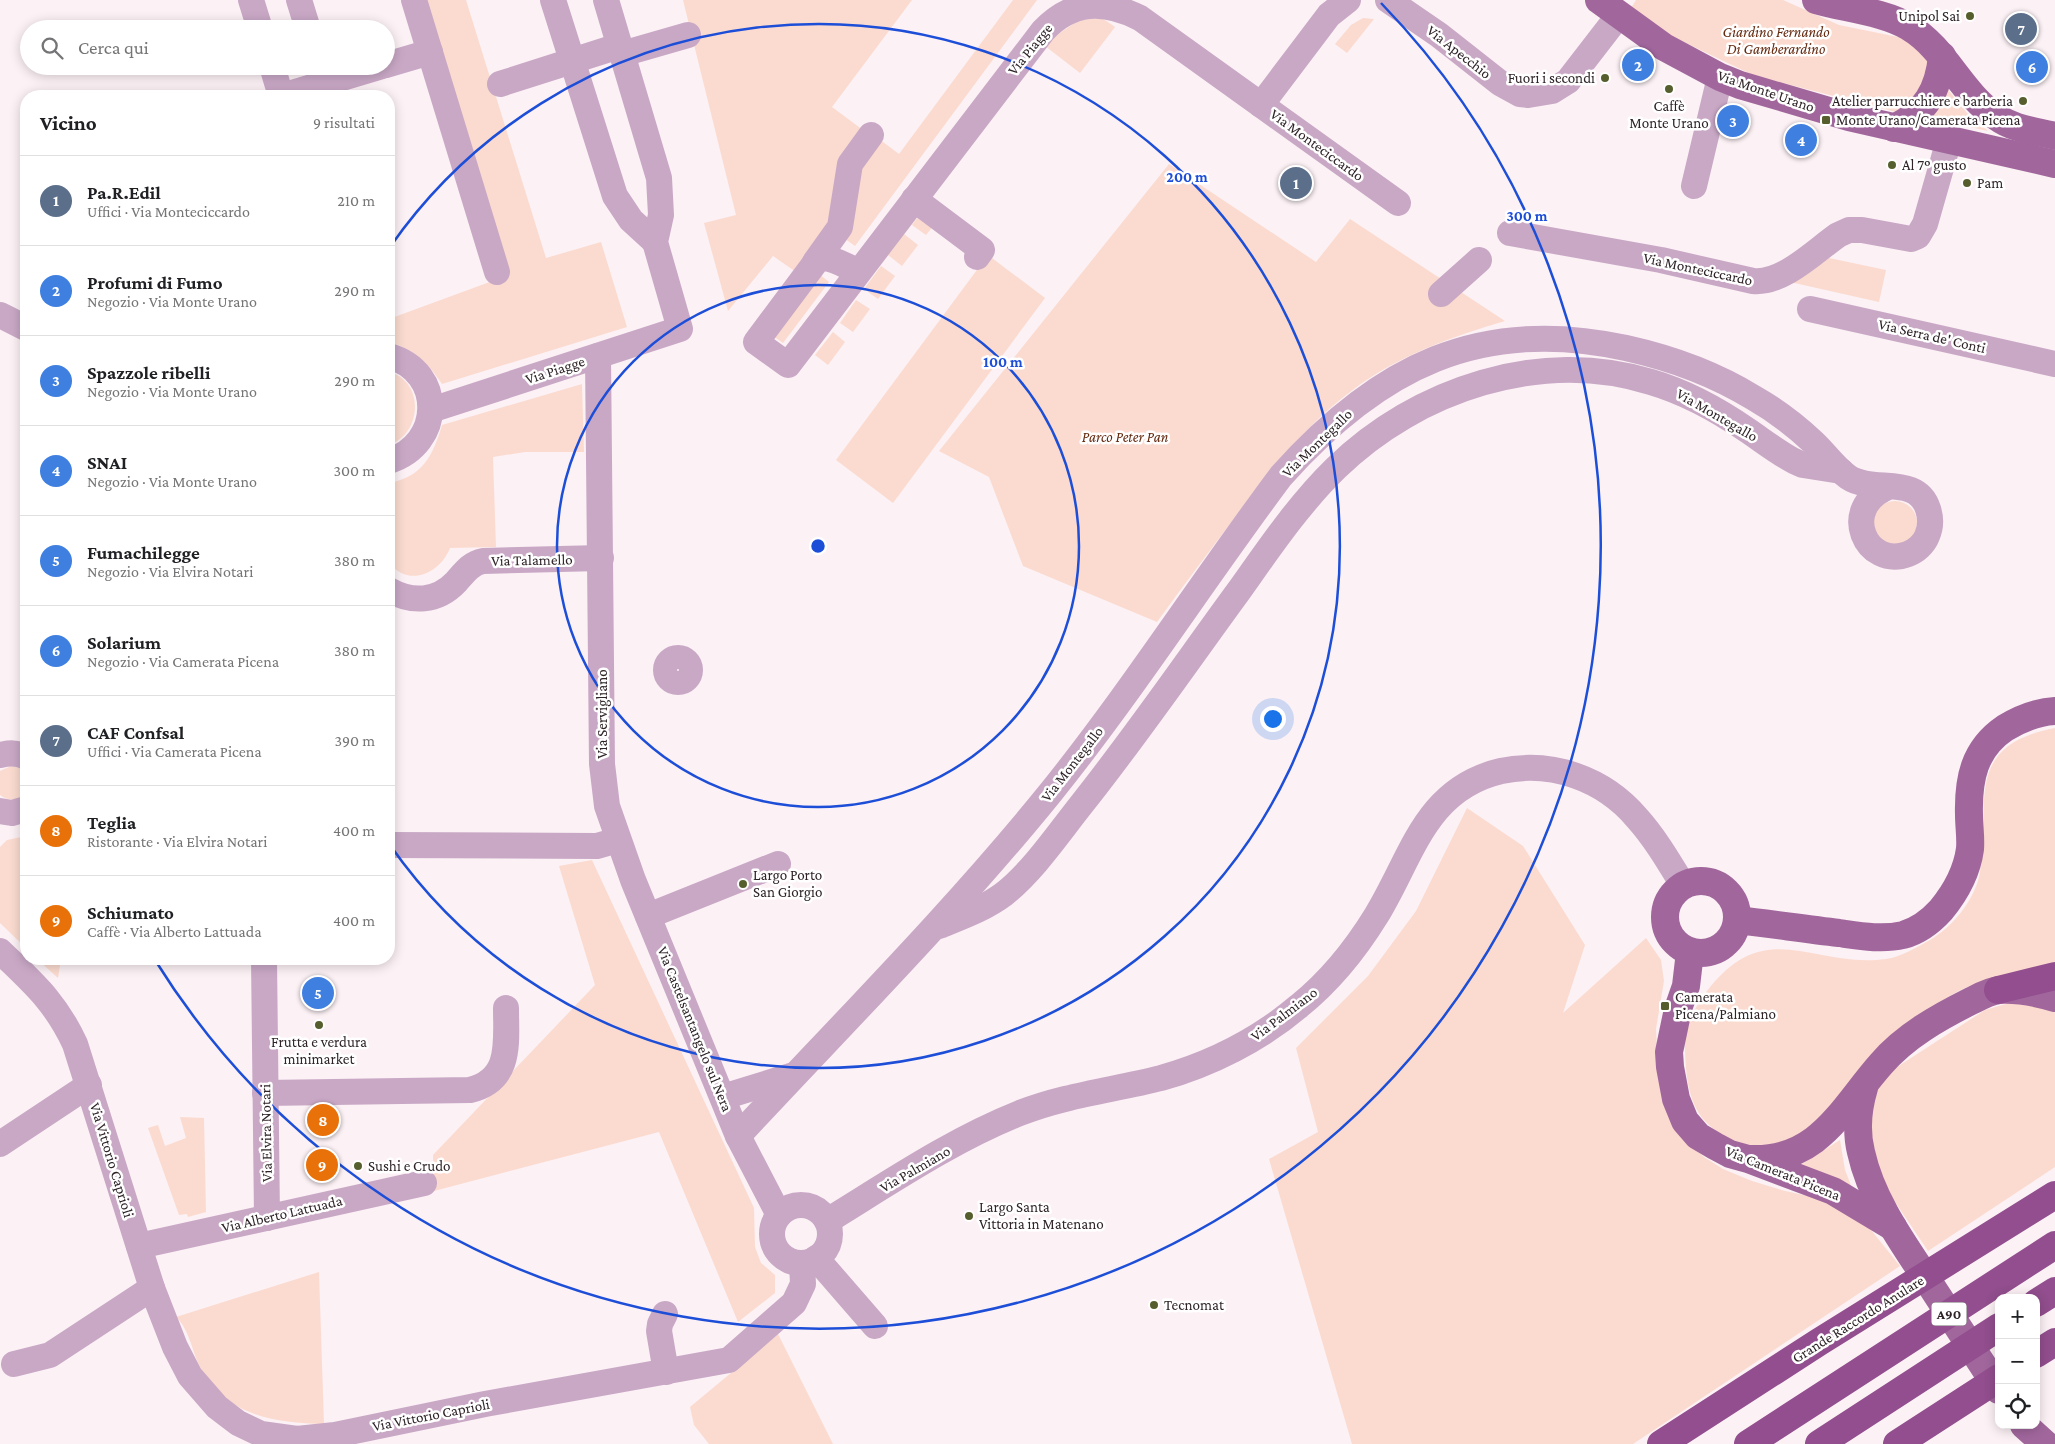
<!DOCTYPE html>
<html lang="it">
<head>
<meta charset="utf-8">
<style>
  :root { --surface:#fff; --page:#f6f6f6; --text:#202124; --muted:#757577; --line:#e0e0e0; --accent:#d93025 }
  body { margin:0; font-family:"Crimson Pro",serif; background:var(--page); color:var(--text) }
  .controls { position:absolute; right:15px; bottom:15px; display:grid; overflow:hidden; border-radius:10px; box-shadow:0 2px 12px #0003 }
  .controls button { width:45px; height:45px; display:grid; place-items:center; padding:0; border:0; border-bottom:1px solid var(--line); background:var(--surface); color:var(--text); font:25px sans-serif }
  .you { position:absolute; left:1272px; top:718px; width:18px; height:18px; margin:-12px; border:4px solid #fff; border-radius:50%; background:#1a73e8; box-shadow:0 0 0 8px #1a73e833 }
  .badge { display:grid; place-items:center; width:32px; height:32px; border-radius:50%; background:var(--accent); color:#fff; font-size:16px; font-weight:700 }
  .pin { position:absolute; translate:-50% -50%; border:2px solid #fff; box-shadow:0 1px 5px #0006 }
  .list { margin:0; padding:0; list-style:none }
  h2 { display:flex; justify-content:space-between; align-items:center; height:65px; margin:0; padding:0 20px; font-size:21px }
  h2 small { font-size:16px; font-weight:400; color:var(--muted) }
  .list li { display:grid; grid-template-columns:32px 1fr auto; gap:15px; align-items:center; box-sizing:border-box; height:90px; padding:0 20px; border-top:1px solid var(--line) }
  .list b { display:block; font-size:19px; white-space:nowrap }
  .list p { margin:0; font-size:16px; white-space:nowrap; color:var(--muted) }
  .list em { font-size:16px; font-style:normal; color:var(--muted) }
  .icon { flex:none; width:28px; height:28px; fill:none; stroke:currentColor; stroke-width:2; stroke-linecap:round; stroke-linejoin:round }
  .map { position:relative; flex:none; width:2055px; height:1444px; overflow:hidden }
  .search { position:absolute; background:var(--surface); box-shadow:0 2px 12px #0003; left:20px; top:20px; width:375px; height:55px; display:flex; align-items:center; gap:12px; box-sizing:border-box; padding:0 18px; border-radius:28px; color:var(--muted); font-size:19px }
  .panel { position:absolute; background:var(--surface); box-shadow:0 2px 12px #0003; left:20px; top:90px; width:375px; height:875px; border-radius:20px }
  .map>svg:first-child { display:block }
  .green { fill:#fbdbcf }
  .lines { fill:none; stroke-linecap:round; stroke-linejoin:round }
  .minor { stroke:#c9a8c6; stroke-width:26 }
  .major { stroke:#a1679d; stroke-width:28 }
  .highway { stroke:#924e8e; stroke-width:28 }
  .ring { fill:none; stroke:#1d4ed8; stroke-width:2.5 }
  .poi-dot { fill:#575e2d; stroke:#fff; stroke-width:2 }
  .labels { text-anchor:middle; stroke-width:5; stroke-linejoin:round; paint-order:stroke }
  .shield { fill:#fff; stroke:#6d6668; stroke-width:1 }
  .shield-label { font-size:14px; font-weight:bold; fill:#2e2428 }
  .poi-label { font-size:15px; fill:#2e2428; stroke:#fff; text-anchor:start }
  .park-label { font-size:15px; font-style:italic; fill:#642a10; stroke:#fff }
  .street-label { font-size:15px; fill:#2e2428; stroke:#fff }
  .centre { fill:#1d4ed8; stroke:#fff; stroke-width:2.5 }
  .ring-label { font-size:15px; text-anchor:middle; font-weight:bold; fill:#1d4ed8; stroke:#fff; stroke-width:5; stroke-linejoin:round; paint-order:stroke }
</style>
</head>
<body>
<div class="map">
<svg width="2055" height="1444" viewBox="0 0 2055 1444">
  <rect width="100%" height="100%" fill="#fcf1f5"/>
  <g class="green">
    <path d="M 424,0 L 466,0 L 546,258 L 601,242 L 627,327 L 442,384 C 429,364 413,347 389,343 L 389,319 L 506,276 Z"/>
    <path d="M 683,0 L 912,0 L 832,107 L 863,130 L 832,223 L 796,272 L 773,256 L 728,311 L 704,223 L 736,215 Z"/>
    <path d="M 1013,0 L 1037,0 L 855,246 L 841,236 L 856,170 L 879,139 L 899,154 Z"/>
    <path d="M 1636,0 L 1783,0 L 1839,25 L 1903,38 L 1923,51 L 1928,63 L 1922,91 L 1896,112 L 1755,76 L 1671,36 L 1631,8 Z"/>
    <path d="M 1102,18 L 1115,27 L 1080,73 L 1045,46 L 1051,39 L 1079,20 Z"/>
    <path d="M 1363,18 L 1374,19 L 1347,53 L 1335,44 L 1351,25 Z"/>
    <path d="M 1945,86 L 1967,113 L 1988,131 L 1929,118 Z"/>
    <path d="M 1169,164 L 1316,262 L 1350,219 L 1505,321 C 1452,337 1399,355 1354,389 C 1310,421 1281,459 1248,501 C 1217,540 1187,581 1157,622 L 1023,566 L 989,477 L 939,451 Z"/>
    <path d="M 921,213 L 935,224 L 926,235 L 912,225 Z"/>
    <path d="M 904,234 L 918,245 L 902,266 L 888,255 Z"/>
    <path d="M 988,255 L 1045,298 L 893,503 L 836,460 Z"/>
    <path d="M 1829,258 L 1886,270 L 1879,302 L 1790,282 Z"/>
    <path d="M 881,266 L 895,276 L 878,299 L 864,289 Z"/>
    <path d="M 819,274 L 829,282 L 783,343 L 773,336 Z"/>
    <path d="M 856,300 L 870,309 L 853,332 L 840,323 Z"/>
    <path d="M 833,332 L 845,342 L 828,365 L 815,355 Z"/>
    <path d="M 389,372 C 425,381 422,434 389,445 Z"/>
    <path d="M 582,384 L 584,452 L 525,452 L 493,457 L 496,547 L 450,548 C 440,574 407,588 389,562 L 389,483 C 422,477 433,456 442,425 Z"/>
    <circle cx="1895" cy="523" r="22"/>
    <path d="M 2055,728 L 2055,964 C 2014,972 1968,980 1934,1007 C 1923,1015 1913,1027 1904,1038 C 1875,1067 1847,1099 1815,1125 C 1808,1130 1801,1137 1794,1142 C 1790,1144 1783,1144 1778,1145 C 1770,1146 1760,1149 1752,1148 C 1737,1144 1720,1135 1709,1125 C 1688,1106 1686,1076 1685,1050 C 1684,1029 1694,1007 1707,991 C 1766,914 1813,969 1886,959 C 1901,957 1917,947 1930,940 C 1952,927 1973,902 1979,877 C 1994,809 1957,747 2055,728 Z"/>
    <path d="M 11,766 L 23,769 L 26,773 L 26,792 C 19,801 9,802 0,795 L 0,771 Z"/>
    <path d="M 1467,808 L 1523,846 L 1585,945 L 1563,1013 L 1646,938 L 1661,960 L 1664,981 L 1656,1029 L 1658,1068 L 1689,1142 L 1704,1157 L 1723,1169 L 1752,1181 L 1785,1191 L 1832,1201 L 1867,1225 L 1900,1266 L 1633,1444 L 1352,1444 L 1269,1159 L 1318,1132 L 1296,1048 L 1368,976 L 1416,911 Z"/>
    <path d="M 26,836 L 26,948 L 0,923 L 0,847 L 7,840 Z"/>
    <path d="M 592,860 L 754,1208 L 755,1247 L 761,1263 L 775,1275 L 775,1293 L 738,1322 L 659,1132 L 434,1191 L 433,1155 L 595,985 L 559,866 Z"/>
    <path d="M 37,959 L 61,959 L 58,978 Z"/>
    <path d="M 2009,1003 L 2024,1003 L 2055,1009 L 2055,1167 L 1928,1251 L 1883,1184 L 1868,1126 L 1877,1087 L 1894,1069 L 1985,1010 Z"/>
    <path d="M 180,1117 L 204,1118 L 206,1212 L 188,1217 L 187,1214 L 179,1215 L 148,1128 L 158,1125 L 165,1146 L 186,1138 Z"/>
    <path d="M 1840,1140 L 1845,1170 L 1852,1188 L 1794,1169 Z"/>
    <path d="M 319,1272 L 324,1424 C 273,1423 224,1415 199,1365 C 192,1350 189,1329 176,1317 Z"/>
    <path d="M 778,1334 L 833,1444 L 709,1444 L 694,1425 L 690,1407 Z"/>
  </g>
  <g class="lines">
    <g class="minor">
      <path d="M 251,0 L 260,29"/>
      <path d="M 299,0 L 308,29"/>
      <path d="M 414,0 L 497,272"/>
      <path d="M 553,0 L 615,196 L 631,220 L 655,242"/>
      <path d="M 1388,0 L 1439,35 L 1500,83 L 1520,94 L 1528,95 L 1552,91 L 1568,81 L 1619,15"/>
      <path d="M 622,54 L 688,35"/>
      <path d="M 386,65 L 430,52"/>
      <path d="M 272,66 L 281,96"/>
      <path d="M 500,84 L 619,46"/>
      <path d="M 282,96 L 382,66"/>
      <path d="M 1261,105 L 1329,15 L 1348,0"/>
      <path d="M 1694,186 L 1720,77"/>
      <path d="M 914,199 L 982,250 L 977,257"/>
      <path d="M 1510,233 L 1661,260 L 1753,281 C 1783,284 1815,251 1838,235 L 1849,230 L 1862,230 L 1911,239 L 1918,236 L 1925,224 L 1949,140"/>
      <path d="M 815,262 L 840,227 L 850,164 L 871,135"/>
      <path d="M 858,271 C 847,267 829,255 818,259 L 756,342 L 788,365 L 1043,31 C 1072,0 1104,0 1140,18 L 1398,203"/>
      <path d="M 1441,294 L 1479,260"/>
      <path d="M 1810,309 L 2055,364"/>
      <path d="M 0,315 L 26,328"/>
      <path d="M 389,356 C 445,372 443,444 389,461"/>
      <path d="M 598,356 L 602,764 L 607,806 L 633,880 L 738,1136 L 779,1215"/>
      <path d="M 431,410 L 680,329 L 655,242 L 661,215 L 659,178 L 606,0"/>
      <path d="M 389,590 C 412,603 437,602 456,582 C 464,573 471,563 483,561 L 601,558"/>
      <circle cx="678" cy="670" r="12"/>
      <path d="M 0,755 C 9,753 17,752 26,757"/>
      <path d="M 0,811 L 12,813 L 26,809"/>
      <path d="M 389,845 L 597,846 L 618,840"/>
      <path d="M 648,916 L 778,864"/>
      <path d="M 939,926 C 961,917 984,909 1004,894 C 1033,871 1058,834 1081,805 C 1136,736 1186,663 1238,592 C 1268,550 1298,505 1336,468 C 1417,389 1541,348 1651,382 C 1685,392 1718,410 1747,430 C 1762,440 1777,452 1794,461 L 1803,465 L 1841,471"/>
      <path d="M 0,951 C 33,983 55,1001 75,1044 L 152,1288 L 175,1347 L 190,1376 L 217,1407 L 238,1423 L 261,1434 L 297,1439 L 335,1435 L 485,1404 L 729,1360 L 794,1303 L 803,1284 L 802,1263"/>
      <path d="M 264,959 L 267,1218"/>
      <path d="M 265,1093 L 470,1090 C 512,1080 506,1042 506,1008"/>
      <path d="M 723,1097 L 794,1075"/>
      <path d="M 738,1136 C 843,1023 953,913 1051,792 C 1133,690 1203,580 1281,476 C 1378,367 1480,316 1626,348 C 1671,358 1715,374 1754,398 C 1775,410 1795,425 1813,442 C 1825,453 1835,468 1848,477 C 1873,494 1917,474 1928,509 C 1931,518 1931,527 1927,536 C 1924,544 1916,551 1908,554 C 1866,570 1838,508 1888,487"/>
      <path d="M 0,1144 L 89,1085"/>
      <circle cx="801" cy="1234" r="29"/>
      <path d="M 827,1221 C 889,1183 952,1140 1020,1113 C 1066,1095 1114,1090 1161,1078 C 1211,1064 1260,1039 1299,1006 C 1330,981 1355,950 1376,916 C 1412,858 1424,789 1501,771 C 1552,760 1604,779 1637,818 C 1655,838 1669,862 1683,885"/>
      <path d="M 139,1246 L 424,1183"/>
      <path d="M 816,1258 L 875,1326"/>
      <path d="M 665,1314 L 660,1324 L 659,1331 L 666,1372"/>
      <path d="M 14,1364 L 50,1355 L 152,1288"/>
    </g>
    <g class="major">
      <path d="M 1599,0 L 1664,47 L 1720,77 L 1740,85 L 1849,117 L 2055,164"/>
      <path d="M 1816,0 C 1843,8 1885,12 1909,27 C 1946,49 1961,94 1997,117 C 2013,129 2036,131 2055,136"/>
      <path d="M 1894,128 C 1925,113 1939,90 1942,56"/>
      <circle cx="1701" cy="917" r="36"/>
      <path d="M 1737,920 C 1771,924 1805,929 1839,933 C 1860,936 1882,940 1903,935 C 1918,931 1931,921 1941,910 C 1955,893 1967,871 1970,849 C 1971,838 1969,826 1969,815 C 1968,779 1974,749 2005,728 C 2020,719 2037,712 2055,711"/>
      <path d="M 1690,952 L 1686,986 L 1678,1009 L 1669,1052 L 1670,1067 L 1676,1099 L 1685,1121 L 1698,1136 L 1715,1146 L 1730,1154 L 1748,1159 L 1833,1191 L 1893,1227"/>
      <path d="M 1864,1088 C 1858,1108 1856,1132 1861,1152 C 1871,1198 1900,1239 1926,1278 C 1950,1315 1974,1352 1999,1390"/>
      <path d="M 1750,1159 C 1819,1162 1842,1108 1881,1064 C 1905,1036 1939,1017 1971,1001 C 1979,997 1990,991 1999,990 C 2017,989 2038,993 2055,998"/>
      <path d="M 2024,1425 L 2045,1444"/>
    </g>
    <g class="highway">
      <path d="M 1998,990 L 2055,976"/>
      <path d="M 2036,1303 L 2055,1291"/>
      <path d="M 2036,1354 L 2055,1342"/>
      <path d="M 1661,1444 L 1819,1342 L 2055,1195"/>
      <path d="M 1748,1444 L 2055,1245"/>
      <path d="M 1819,1444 L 1999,1327"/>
      <path d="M 1897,1444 L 1999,1378"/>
    </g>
  </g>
  <g class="ring">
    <circle cx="818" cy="546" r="261"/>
    <path d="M390 247A522 522 0 1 1 390 845"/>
    <path d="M1381 3A782 782 0 1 1 155 960"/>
  </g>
  <g class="poi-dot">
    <circle cx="1970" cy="16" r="5"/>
    <circle cx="1605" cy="78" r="5"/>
    <circle cx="1669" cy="89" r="5"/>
    <circle cx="2023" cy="101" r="5"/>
    <rect x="1821" y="115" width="10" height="10" rx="2.5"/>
    <circle cx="1892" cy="165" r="5"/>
    <circle cx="1967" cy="183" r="5"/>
    <circle cx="743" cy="884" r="5"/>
    <rect x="1660" y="1001" width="10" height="10" rx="2.5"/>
    <circle cx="319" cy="1025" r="5"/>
    <circle cx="358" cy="1166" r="5"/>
    <circle cx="969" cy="1216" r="5"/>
    <circle cx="1154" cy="1305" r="5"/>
  </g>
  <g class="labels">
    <rect class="shield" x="1931.5" y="1302.5" width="35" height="23" rx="4"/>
    <g class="shield-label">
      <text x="1949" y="1319">A90</text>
    </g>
    <g class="poi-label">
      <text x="1960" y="21" text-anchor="end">Unipol Sai</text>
      <text x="1595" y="83" text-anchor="end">Fuori i secondi</text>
      <text x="2013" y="106" text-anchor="end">Atelier parrucchiere e barberia</text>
      <text x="1669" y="111" text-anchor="middle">Caffè<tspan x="1669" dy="17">Monte Urano</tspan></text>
      <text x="1836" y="125">Monte Urano/Camerata Picena</text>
      <text x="1902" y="170">Al 7º gusto</text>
      <text x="1977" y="188">Pam</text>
      <text x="753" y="880">Largo Porto<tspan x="753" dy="17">San Giorgio</tspan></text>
      <text x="1675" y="1002">Camerata<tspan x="1675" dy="17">Picena/Palmiano</tspan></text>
      <text x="319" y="1047" text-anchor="middle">Frutta e verdura<tspan x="319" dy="17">minimarket</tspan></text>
      <text x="368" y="1171">Sushi e Crudo</text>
      <text x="979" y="1212">Largo Santa<tspan x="979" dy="17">Vittoria in Matenano</tspan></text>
      <text x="1164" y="1310">Tecnomat</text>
    </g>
    <g class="park-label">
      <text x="1776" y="37">Giardino Fernando<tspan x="1776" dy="17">Di Gamberardino</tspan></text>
      <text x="1125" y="442">Parco Peter Pan</text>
    </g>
    <g class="street-label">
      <text transform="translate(1030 49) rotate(-51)" y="5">Via Piagge</text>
      <text transform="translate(1459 52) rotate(38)" y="5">Via Apecchio</text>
      <text transform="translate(1766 91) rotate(19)" y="5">Via Monte Urano</text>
      <text transform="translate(1317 145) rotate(36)" y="5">Via Monteciccardo</text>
      <text transform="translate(1698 269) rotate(12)" y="5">Via Monteciccardo</text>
      <text transform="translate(1932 336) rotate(13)" y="5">Via Serra de' Conti</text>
      <text transform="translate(555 370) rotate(-18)" y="5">Via Piagge</text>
      <text transform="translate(1717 415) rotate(30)" y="5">Via Montegallo</text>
      <text transform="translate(1317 443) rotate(-44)" y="5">Via Montegallo</text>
      <text transform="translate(532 560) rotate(-1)" y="5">Via Talamello</text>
      <text transform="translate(602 714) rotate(-90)" y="5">Via Servigliano</text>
      <text transform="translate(1072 764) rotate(-52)" y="5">Via Montegallo</text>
      <text transform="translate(1284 1014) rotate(-37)" y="5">Via Palmiano</text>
      <text transform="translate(695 1029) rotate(68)" y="5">Via Castelsantangelo sul Nera</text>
      <text transform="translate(266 1133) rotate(-91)" y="5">Via Elvira Notari</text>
      <text transform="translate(112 1160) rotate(73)" y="5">Via Vittorio Caprioli</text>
      <text transform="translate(915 1169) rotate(-30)" y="5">Via Palmiano</text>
      <text transform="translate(1783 1173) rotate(22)" y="5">Via Camerata Picena</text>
      <text transform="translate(282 1214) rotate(-13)" y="5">Via Alberto Lattuada</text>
      <text transform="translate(1858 1319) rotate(-32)" y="5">Grande Raccordo Anulare</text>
      <text transform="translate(431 1415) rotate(-11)" y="5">Via Vittorio Caprioli</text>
    </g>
  </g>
  <circle cx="818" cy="546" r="8" class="centre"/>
  <g class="ring-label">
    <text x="1187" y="182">200 m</text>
    <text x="1527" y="221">300 m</text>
    <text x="1003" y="367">100 m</text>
  </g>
</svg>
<div class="controls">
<button>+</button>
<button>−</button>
<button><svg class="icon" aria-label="locate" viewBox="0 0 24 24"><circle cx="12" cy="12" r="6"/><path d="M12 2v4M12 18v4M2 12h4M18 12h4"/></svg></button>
</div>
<div class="you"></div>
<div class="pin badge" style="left:1296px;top:183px;background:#5c6f8a">1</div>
<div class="pin badge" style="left:1638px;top:65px;background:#3f7fe0">2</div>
<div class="pin badge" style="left:1733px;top:121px;background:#3f7fe0">3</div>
<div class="pin badge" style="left:1801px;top:140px;background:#3f7fe0">4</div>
<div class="pin badge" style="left:318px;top:993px;background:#3f7fe0">5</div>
<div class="pin badge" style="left:2032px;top:67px;background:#3f7fe0">6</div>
<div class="pin badge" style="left:2021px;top:29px;background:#5c6f8a">7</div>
<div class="pin badge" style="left:323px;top:1120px;background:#e8710a">8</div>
<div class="pin badge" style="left:322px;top:1165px;background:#e8710a">9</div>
<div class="search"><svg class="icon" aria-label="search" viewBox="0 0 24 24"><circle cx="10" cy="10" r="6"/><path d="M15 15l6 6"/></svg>Cerca qui</div>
<section class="panel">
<h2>Vicino<small>9 risultati</small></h2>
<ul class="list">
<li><span class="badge" style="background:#5c6f8a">1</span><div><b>Pa.R.Edil</b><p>Uffici · Via Monteciccardo</p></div><em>210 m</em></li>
<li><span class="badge" style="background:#3f7fe0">2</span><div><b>Profumi di Fumo</b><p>Negozio · Via Monte Urano</p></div><em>290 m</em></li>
<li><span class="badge" style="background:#3f7fe0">3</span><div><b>Spazzole ribelli</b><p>Negozio · Via Monte Urano</p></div><em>290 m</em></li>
<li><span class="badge" style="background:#3f7fe0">4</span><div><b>SNAI</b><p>Negozio · Via Monte Urano</p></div><em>300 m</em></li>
<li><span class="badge" style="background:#3f7fe0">5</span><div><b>Fumachilegge</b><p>Negozio · Via Elvira Notari</p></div><em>380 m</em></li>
<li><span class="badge" style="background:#3f7fe0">6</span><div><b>Solarium</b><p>Negozio · Via Camerata Picena</p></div><em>380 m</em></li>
<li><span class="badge" style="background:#5c6f8a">7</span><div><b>CAF Confsal</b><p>Uffici · Via Camerata Picena</p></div><em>390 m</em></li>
<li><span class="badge" style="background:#e8710a">8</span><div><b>Teglia</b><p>Ristorante · Via Elvira Notari</p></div><em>400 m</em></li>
<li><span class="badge" style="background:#e8710a">9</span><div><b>Schiumato</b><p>Caffè · Via Alberto Lattuada</p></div><em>400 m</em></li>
</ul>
</section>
</div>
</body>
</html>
